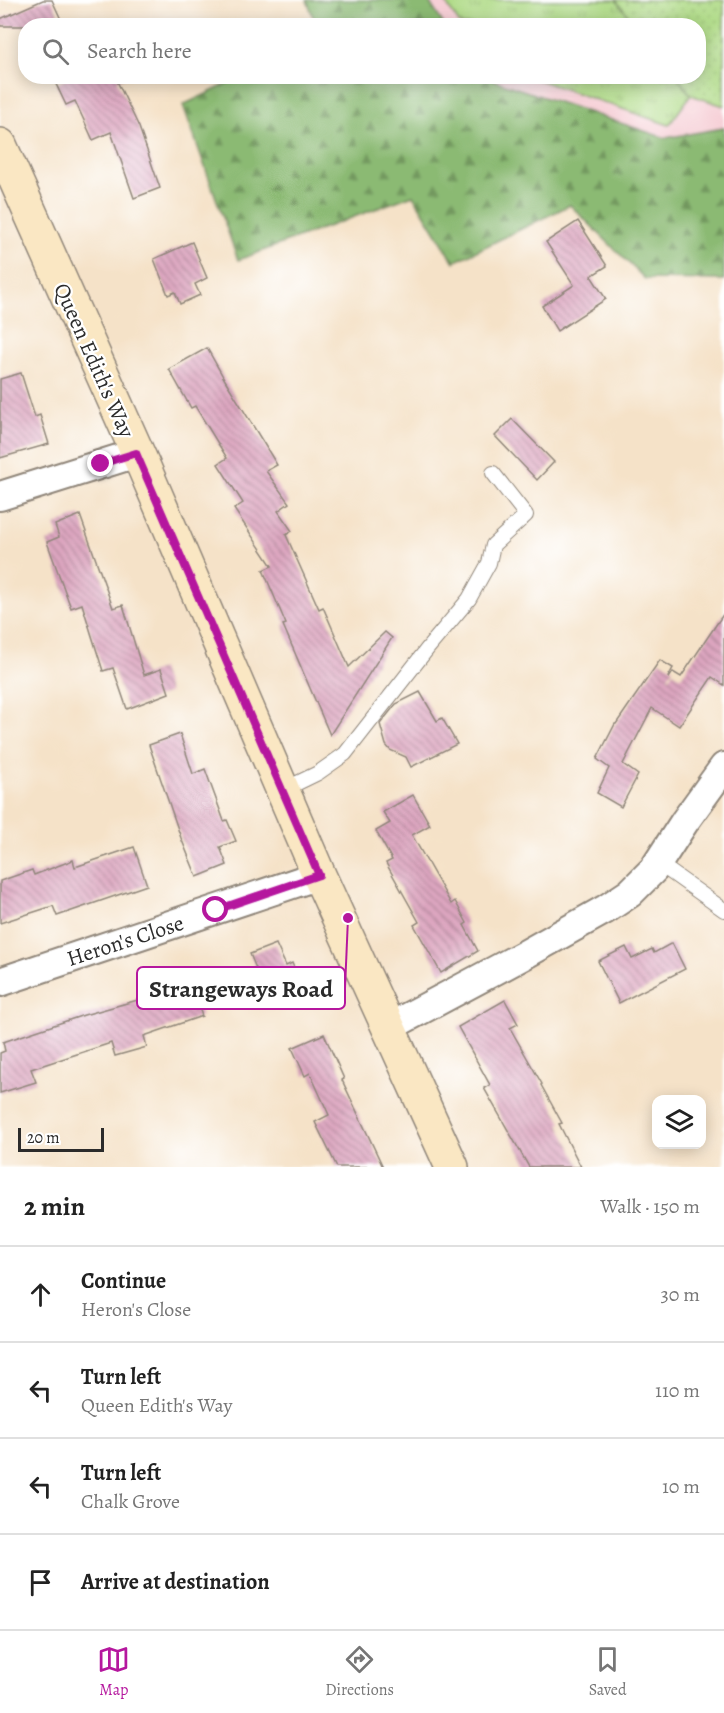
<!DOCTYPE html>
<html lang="en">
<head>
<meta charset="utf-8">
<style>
  :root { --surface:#fff; --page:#f2f2f2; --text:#222; --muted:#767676; --line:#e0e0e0; --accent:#b5179e }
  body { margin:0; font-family:Alegreya,serif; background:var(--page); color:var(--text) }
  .controls { position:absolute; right:18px; bottom:18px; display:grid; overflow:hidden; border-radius:12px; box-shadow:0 3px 15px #0003 }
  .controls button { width:54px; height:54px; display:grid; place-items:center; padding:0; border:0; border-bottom:2px solid var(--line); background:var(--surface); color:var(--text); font:30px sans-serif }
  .scale { position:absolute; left:18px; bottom:15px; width:86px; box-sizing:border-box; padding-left:6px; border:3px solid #2b2b2b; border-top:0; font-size:16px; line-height:21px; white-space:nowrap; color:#2b2b2b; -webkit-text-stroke:4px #fff; paint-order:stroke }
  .stop { position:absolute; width:18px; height:18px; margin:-14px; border:4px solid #b5179e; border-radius:50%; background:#fff }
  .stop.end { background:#b5179e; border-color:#fff; box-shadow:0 2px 6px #0008 }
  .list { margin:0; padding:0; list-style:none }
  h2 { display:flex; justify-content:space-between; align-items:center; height:78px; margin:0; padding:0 24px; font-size:26px }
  h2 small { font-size:20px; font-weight:400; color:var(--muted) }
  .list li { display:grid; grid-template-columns:39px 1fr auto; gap:18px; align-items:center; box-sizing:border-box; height:96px; padding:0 24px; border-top:2px solid var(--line) }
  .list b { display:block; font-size:22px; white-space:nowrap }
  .list p { margin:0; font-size:20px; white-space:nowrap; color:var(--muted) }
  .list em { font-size:20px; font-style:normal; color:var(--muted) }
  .icon { flex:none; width:33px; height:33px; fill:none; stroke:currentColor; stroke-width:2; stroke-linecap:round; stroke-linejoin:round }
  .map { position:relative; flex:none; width:724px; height:1167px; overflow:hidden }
  .search { position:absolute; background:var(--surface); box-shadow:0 3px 15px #0003; left:18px; right:18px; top:18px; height:66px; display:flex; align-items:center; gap:15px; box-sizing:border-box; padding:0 21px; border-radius:24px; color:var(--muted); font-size:22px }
  .sheet { height:462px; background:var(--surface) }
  nav { display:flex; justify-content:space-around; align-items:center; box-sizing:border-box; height:84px; border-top:2px solid var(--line); background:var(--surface); font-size:16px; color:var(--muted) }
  nav a { display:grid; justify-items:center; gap:3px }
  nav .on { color:var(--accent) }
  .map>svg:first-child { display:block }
  .built { fill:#f6cfd6 }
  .grass { fill:url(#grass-tufts); stroke:#6d8258; stroke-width:1.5 }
  .forest { fill:url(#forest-firs); stroke:#5b724f; stroke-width:1.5 }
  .park { fill:url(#park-dots); stroke:#6d8258; stroke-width:1.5 }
  .building { fill:url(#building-back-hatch) }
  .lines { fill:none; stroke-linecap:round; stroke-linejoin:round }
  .lane-casing { stroke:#90867a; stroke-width:16 }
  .street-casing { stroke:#90867a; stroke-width:32 }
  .secondary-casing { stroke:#90867a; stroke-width:36 }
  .lane { stroke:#fff; stroke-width:14 }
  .street { stroke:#fff; stroke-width:28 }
  .secondary { stroke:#fae7c3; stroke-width:33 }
  .route { stroke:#b5179e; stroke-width:8 }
  .labels { text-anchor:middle; stroke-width:4.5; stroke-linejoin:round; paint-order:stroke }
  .street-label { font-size:22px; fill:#2b2b2b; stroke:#fff }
  .leader { fill:none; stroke:#b5179e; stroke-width:2 }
  .callout-dot { fill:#b5179e; stroke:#fff; stroke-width:2 }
  .callout { fill:#fff; stroke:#b5179e; stroke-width:2 }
  .callout-label { font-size:24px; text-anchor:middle; font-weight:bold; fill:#2b2b2b }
</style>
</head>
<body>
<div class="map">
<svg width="724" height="1167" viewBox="0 0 724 1167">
  <defs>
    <pattern id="grass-tufts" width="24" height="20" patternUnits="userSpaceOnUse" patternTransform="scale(1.5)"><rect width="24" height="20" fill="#afda86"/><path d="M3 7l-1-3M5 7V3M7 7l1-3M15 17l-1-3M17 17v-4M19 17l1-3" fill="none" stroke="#97bb74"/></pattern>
    <pattern id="forest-firs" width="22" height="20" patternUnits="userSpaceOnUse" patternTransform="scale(1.5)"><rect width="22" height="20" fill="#8bba73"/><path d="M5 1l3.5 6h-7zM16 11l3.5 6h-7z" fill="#72975f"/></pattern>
    <pattern id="park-dots" width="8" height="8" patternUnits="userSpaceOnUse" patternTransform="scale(1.5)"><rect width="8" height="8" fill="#afda86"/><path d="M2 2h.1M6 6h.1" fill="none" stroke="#97bb74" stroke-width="1.8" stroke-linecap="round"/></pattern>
    <pattern id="building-back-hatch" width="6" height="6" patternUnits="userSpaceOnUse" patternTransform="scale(1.5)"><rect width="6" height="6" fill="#dda6c0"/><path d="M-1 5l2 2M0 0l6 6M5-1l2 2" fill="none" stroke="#b3879c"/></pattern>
  </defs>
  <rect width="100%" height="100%" fill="#fff"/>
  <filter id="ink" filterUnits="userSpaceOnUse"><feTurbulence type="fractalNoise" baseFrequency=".0167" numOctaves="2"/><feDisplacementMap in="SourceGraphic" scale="12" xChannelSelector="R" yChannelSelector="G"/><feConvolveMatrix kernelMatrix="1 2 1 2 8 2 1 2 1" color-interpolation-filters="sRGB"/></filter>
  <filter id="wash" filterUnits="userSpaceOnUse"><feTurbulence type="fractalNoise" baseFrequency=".008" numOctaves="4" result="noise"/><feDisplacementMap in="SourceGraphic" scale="24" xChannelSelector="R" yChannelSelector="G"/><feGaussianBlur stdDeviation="1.35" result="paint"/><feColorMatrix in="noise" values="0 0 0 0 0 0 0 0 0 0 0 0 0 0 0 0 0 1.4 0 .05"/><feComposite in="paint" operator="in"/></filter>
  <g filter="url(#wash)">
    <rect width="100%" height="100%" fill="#f5e2c8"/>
    <path class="built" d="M 428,0 L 724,0 L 724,128 L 665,138 L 484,77 L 698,76 L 698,26 L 444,25 Z"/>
    <g class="grass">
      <path d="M 444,0 L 616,0 L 636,25 L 460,25 Z"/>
      <path d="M 530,77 L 677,77 L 691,95 L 669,125 Z"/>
    </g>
    <g class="forest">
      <path d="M 307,0 L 428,0 L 444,25 L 316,25 Z"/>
      <path d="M 484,77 L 665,138 L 724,128 L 724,280 L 645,279 L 570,205 L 454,262 L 413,195 L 238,260 L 183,105 L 242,77 Z"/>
    </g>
    <path class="park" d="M 616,0 L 724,0 L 724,106 L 691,95 L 677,77 L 698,76 L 698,26 L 636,25 Z"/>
    <g id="blocks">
      <g class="building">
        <path d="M 43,0 L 52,0 L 64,26 L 0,26 L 0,19 Z"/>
        <path d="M 64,76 L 127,76 L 117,81 L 139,127 L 160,188 L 134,198 L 111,132 L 93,140 L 75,101 L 66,105 L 56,84 L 65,80 Z"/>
        <path d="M 578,221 L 607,266 L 591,276 L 606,299 L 557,331 L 542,306 L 574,285 L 546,242 Z"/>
        <path d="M 192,242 L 207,278 L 195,284 L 200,295 L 180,304 L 175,292 L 168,295 L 154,259 Z"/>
        <path d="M 207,348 L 225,380 L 277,465 L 266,471 L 289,503 L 278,511 L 292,531 L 286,535 L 319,609 L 323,607 L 349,667 L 385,632 L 392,638 L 330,735 L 283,625 L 286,624 L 263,570 L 272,566 L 234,509 L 243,503 L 218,464 L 227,458 L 195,406 L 191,408 L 169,369 Z"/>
        <path d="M 21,373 L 35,417 L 40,415 L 49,444 L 0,458 L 0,379 Z"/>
        <path d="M 512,419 L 554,462 L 537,480 L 495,436 Z"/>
        <path d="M 80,515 L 113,608 L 123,605 L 144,675 L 161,669 L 169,693 L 127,709 L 113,668 L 103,671 L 82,604 L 71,608 L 47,542 L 59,537 L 55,525 Z"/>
        <path d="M 724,613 L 724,685 L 712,677 L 679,726 L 652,708 L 623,764 L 638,775 L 621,807 L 597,793 L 609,768 L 597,759 L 615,724 L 616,724 L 660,660 L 673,668 L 668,677 L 669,678 L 673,672 L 681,677 Z"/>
        <path d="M 420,692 L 437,721 L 442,718 L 457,744 L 411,767 L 406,757 L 390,750 L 386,745 L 380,724 L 396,704 Z"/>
        <path d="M 180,734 L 193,774 L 205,769 L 224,821 L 227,820 L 236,841 L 220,847 L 227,865 L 197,877 L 181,838 L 149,745 Z"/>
        <path d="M 413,795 L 430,825 L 412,835 L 451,904 L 455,901 L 467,923 L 464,925 L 478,951 L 441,973 L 414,925 L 419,922 L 386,863 L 392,860 L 376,831 L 390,823 L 383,812 Z"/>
        <path d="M 134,847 L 147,885 L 57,916 L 53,906 L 0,923 L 0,881 L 32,870 L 34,875 L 73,860 L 75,867 Z"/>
        <path d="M 672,943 L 685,969 L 619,1003 L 598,961 L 626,947 L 632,959 L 652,949 L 654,953 Z"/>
        <path d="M 276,944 L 286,966 L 292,963 L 305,993 L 272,1007 L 250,954 Z"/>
        <path d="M 192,988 L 202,1016 L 144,1036 L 147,1047 L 115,1056 L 111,1043 L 31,1069 L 36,1082 L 0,1093 L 0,1053 L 5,1051 L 3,1042 L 84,1015 L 145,998 L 147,1004 Z"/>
        <path d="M 505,1000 L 518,1024 L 510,1028 L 542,1084 L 541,1085 L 562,1123 L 559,1124 L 581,1167 L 529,1167 L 484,1088 L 490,1085 L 458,1027 Z"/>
        <path d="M 324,1034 L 344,1079 L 342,1080 L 383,1167 L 337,1167 L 315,1122 L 329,1115 L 310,1073 L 305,1076 L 292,1048 Z"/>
      </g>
    </g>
  </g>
  <g filter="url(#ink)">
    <use href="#blocks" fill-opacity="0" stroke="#90867a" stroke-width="1.5"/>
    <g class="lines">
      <g class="lane-casing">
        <g id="lane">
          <path d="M 283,790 L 318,773 L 345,754 L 428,648 L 469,599 L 489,563 L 493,545 L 526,515 L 493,473"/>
          <path d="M 658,863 L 724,910"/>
        </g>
      </g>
      <g class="street-casing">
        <g id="street">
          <path d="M 0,496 L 137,453"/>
          <path d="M 0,982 L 319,875"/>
          <path d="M 389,1027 L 524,955 L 606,909 L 630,893 L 654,869 L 685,821 L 724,767"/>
        </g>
      </g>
      <g class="secondary-casing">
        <path id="secondary" d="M 0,145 L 143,465 L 319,875 L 452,1167"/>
      </g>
      <use href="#lane" class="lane"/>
      <use href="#street" class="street"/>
      <use href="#secondary" class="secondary"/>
    </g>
  </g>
  <g class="lines" filter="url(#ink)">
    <path class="route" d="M 101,464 L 136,453 L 319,875 L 216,910"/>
  </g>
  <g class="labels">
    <g class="street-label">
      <text transform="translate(95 360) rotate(66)" y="8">Queen Edith's Way</text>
      <text transform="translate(125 940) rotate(-18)" y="8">Heron's Close</text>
    </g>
  </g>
  <path class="leader" d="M348 918L345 988"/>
  <circle class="callout-dot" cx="348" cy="918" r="6"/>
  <rect class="callout" x="137" y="967" width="208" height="42" rx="6"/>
  <g class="callout-label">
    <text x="241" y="997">Strangeways Road</text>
  </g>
</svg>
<div class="controls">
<button><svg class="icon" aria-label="layers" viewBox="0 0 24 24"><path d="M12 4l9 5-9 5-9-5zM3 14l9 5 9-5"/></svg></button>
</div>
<div class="scale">20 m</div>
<div class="stop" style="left:216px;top:910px"></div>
<div class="stop end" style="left:101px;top:464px"></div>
<div class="search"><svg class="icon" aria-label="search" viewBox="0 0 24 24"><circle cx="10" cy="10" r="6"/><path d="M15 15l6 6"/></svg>Search here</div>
</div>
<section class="sheet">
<h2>2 min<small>Walk · 150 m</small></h2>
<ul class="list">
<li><svg class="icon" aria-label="ahead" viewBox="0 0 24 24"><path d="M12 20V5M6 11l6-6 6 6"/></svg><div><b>Continue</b><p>Heron's Close</p></div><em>30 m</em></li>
<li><svg class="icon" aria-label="left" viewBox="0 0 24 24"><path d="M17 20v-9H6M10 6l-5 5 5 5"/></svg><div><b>Turn left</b><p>Queen Edith's Way</p></div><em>110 m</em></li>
<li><svg class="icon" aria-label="left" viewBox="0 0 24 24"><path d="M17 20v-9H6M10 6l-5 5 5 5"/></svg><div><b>Turn left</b><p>Chalk Grove</p></div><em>10 m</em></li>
<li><svg class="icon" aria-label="arrive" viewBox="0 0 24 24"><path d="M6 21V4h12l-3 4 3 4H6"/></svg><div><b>Arrive at destination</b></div></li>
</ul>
</section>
<nav>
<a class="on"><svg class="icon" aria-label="map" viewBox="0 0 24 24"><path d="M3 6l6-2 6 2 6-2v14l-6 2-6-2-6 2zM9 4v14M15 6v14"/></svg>Map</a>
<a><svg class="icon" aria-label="directions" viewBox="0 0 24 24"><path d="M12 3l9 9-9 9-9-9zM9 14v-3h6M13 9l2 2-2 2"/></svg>Directions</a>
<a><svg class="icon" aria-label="saved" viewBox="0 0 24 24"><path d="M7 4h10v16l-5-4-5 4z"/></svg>Saved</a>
</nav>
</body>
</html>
